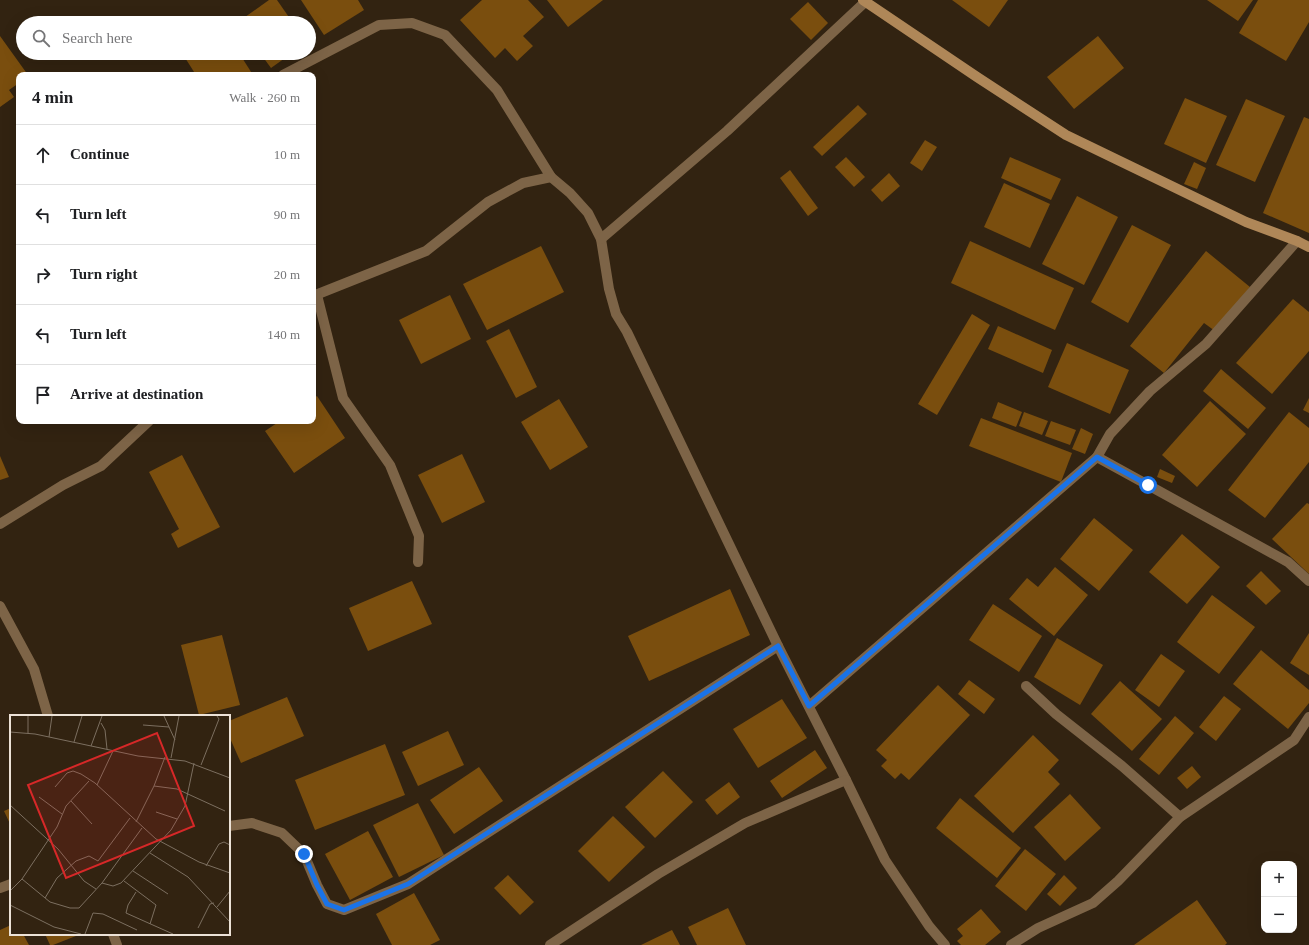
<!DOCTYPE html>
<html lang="en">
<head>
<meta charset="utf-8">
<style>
  :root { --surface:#fff; --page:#f6f6f6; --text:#202124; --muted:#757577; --line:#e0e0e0 }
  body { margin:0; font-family:"Times New Roman",serif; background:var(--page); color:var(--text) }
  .controls { position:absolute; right:12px; bottom:12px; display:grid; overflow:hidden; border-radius:8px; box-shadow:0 4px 16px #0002 }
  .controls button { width:36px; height:36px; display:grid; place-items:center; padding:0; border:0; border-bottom:1px solid var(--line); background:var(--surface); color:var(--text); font:20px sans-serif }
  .stop { position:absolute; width:12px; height:12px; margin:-9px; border:3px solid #1a73e8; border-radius:50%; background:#fff }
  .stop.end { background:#1a73e8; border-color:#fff; box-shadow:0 1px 4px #0008 }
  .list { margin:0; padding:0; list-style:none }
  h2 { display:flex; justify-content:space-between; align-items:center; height:52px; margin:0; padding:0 16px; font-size:17px }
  h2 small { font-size:13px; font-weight:400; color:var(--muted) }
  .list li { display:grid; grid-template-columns:26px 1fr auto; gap:12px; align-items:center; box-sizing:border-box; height:60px; padding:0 16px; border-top:1px solid var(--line) }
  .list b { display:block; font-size:15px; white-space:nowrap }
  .list em { font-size:13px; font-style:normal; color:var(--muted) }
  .icon { flex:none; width:22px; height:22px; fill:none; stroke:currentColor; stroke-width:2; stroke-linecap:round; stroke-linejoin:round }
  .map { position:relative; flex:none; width:1309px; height:945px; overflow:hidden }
  .search { position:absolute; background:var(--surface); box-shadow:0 4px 16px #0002; left:16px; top:16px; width:300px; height:44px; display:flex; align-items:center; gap:10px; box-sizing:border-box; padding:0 14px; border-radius:22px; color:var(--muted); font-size:15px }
  .panel { position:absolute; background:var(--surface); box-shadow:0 4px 16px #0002; left:16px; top:72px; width:300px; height:352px; border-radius:8px }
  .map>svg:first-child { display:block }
  .building { fill:#7a4e0e }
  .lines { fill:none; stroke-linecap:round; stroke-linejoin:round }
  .street { stroke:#7d6447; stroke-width:10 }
  .secondary { stroke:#af8758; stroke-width:10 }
  .route { stroke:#1a73e8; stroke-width:5 }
  .inset-road { fill:none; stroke:#7c6f60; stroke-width:1 }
  .view { fill:#d62828; fill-opacity:0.15; stroke:#d62828; stroke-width:2 }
  .inset-edge { fill:none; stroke:#ece2d7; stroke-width:2 }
</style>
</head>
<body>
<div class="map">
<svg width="1309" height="945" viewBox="0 0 1309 945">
  <rect width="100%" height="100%" fill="#322311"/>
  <g class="building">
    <path d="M 269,0 L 277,0 L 293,23 L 239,23 L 238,22 Z"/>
    <path d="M 301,0 L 358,0 L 364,10 L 324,35 Z"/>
    <path d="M 482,0 L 528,0 L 544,17 L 523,36 L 533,46 L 517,61 L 505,48 L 495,58 L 460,20 Z"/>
    <path d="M 547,0 L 603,0 L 568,27 Z"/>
    <path d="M 952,0 L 1008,0 L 989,27 Z"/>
    <path d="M 1207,0 L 1253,0 L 1238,21 Z"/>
    <path d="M 1258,0 L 1309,0 L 1309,22 L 1286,61 L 1239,33 Z"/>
    <path d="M 808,2 L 828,23 L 811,40 L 790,19 Z"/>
    <path d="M 0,36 L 28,75 L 19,75 L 19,83 L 9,90 L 14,97 L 0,107 Z"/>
    <path d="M 1098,36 L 1124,68 L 1074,109 L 1047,77 Z"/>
    <path d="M 182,53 L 239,53 L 253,75 L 196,75 Z"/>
    <path d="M 260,53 L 292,53 L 271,68 Z"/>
    <path d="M 1185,98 L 1227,116 L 1206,163 L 1164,144 Z"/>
    <path d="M 1246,99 L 1285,116 L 1255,182 L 1216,165 Z"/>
    <path d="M 858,105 L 867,114 L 822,156 L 813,147 Z"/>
    <path d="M 1304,117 L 1309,119 L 1309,233 L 1263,213 Z"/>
    <path d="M 925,140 L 937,147 L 922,171 L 910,163 Z"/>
    <path d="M 846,157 L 865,177 L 854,187 L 835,167 Z"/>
    <path d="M 1010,157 L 1061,179 L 1051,200 L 1001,178 Z"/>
    <path d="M 1194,162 L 1206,168 L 1197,189 L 1184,184 Z"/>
    <path d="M 790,170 L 818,208 L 808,216 L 780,178 Z"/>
    <path d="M 889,173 L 900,186 L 882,202 L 871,190 Z"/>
    <path d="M 1004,183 L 1050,204 L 1030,248 L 984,227 Z"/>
    <path d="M 1077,196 L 1118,217 L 1084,285 L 1042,264 Z"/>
    <path d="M 1132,225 L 1171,245 L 1128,323 L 1091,302 Z"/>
    <path d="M 970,241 L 1074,288 L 1055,330 L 951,283 Z"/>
    <path d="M 541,246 L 564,292 L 487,330 L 463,284 Z"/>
    <path d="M 1206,251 L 1250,287 L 1215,331 L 1204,323 L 1164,373 L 1130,346 Z"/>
    <path d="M 450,295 L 471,339 L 421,364 L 399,320 Z"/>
    <path d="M 1293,299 L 1309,312 L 1309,351 L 1272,394 L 1236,363 Z"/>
    <path d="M 972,314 L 990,325 L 937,415 L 918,404 Z"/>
    <path d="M 998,326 L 1052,350 L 1043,373 L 988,349 Z"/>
    <path d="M 509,329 L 537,387 L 516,398 L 486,341 Z"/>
    <path d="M 1067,343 L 1129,370 L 1110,414 L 1048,387 Z"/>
    <path d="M 1221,369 L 1266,408 L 1248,429 L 1203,391 Z"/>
    <path d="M 317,396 L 345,438 L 294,473 L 265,431 L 280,421 L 313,421 L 313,399 Z"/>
    <path d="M 1309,398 L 1309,413 L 1303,410 Z"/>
    <path d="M 559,399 L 588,447 L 550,470 L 521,422 Z"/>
    <path d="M 1210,401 L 1246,434 L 1197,487 L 1162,455 Z"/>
    <path d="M 998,402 L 1022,412 L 1016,427 L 992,418 Z"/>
    <path d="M 1024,412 L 1048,421 L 1042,435 L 1019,426 Z"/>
    <path d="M 1289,412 L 1309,428 L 1309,462 L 1265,518 L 1228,490 Z"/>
    <path d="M 981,418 L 1072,453 L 1061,482 L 969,446 Z"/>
    <path d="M 1051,421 L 1076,430 L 1070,445 L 1045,436 Z"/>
    <path d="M 1081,428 L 1093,434 L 1085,454 L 1072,449 Z"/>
    <path d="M 462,454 L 485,502 L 442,523 L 418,475 Z"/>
    <path d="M 182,455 L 220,527 L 178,548 L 171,534 L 179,529 L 149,472 Z"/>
    <path d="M 0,456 L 9,477 L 0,480 Z"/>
    <path d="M 1160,469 L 1175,476 L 1172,483 L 1157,477 Z"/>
    <path d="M 1307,503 L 1309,504 L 1309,574 L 1272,539 Z"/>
    <path d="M 1094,518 L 1133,550 L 1099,591 L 1060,559 Z"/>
    <path d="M 1182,534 L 1220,567 L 1187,604 L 1149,572 Z"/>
    <path d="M 1055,567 L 1088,595 L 1054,636 L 1009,599 L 1027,578 L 1038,587 Z"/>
    <path d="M 1261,571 L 1281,591 L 1266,605 L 1246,586 Z"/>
    <path d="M 412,581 L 432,624 L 368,651 L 349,608 Z"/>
    <path d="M 730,589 L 750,635 L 649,681 L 628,636 Z"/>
    <path d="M 1212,595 L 1255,627 L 1219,674 L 1177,642 Z"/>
    <path d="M 993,604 L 1042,636 L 1019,672 L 969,640 Z"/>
    <path d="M 1309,633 L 1309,675 L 1290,663 Z"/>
    <path d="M 222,635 L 240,705 L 199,715 L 181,645 Z"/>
    <path d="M 1057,638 L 1103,665 L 1080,705 L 1034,677 Z"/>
    <path d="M 1261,650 L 1309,690 L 1309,703 L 1288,729 L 1233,684 Z"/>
    <path d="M 1161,654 L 1185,671 L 1159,707 L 1135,690 Z"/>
    <path d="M 969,680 L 995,699 L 984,714 L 958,694 Z"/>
    <path d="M 1120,681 L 1162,719 L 1132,751 L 1091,714 Z"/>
    <path d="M 938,685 L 970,715 L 909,780 L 901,773 L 895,779 L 881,766 L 887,760 L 876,750 Z"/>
    <path d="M 1224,696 L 1241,709 L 1216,741 L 1199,727 Z"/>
    <path d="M 287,697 L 304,736 L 241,763 L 229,736 L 229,721 Z"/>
    <path d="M 782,699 L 807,738 L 758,768 L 733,729 Z"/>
    <path d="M 1175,716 L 1194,733 L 1159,775 L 1139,759 Z"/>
    <path d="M 448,731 L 464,765 L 418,786 L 402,752 Z"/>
    <path d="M 1033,735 L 1059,760 L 1048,772 L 1060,784 L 1013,833 L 974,796 Z"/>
    <path d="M 385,744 L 405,795 L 315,830 L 295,780 Z"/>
    <path d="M 815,750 L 827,768 L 782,798 L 770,781 Z"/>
    <path d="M 1192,766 L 1201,777 L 1187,789 L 1177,778 Z"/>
    <path d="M 479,767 L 503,801 L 454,834 L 430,800 Z"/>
    <path d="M 663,771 L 693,802 L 655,838 L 625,807 Z"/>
    <path d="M 729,782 L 740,797 L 717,815 L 705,800 Z"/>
    <path d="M 1070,794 L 1101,828 L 1065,861 L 1034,827 Z"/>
    <path d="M 960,798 L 1021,848 L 997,878 L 936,828 Z"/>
    <path d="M 418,803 L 444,855 L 399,877 L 373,825 Z"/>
    <path d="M 11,808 L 11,826 L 4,811 Z"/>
    <path d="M 613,816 L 645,847 L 609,882 L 578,851 Z"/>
    <path d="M 368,831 L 393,877 L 350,900 L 325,854 Z"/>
    <path d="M 1025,849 L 1056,874 L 1026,911 L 995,886 Z"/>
    <path d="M 508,875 L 534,902 L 520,915 L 494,888 Z"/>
    <path d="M 1064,875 L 1077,888 L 1060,906 L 1047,894 Z"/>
    <path d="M 414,893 L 440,940 L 430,945 L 392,945 L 376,914 Z"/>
    <path d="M 1197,900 L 1227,943 L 1225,945 L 1134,945 Z"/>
    <path d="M 728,908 L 746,945 L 697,945 L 688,927 Z"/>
    <path d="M 981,909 L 1001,932 L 985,945 L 961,945 L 957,941 L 963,936 L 957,929 Z"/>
    <path d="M 11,925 L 11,934 L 23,934 L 29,945 L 0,945 L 0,930 Z"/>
    <path d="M 672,930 L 680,945 L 641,945 Z"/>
    <path d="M 45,934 L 81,934 L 53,945 L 50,945 Z"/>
  </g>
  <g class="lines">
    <g class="street">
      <path d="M 283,75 L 379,25 L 412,23 L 445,35 L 497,90 L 551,177 L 570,193 L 588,213 L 601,239 L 609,289 L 616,314 L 627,332 L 778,646 L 846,780 L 885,860 L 929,926 L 945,945"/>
      <path d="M 601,239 L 727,131 L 865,2"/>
      <path d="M 1297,241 L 1206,344 L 1150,391 L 1110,434 L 1097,457 L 1288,562 L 1309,581"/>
      <path d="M 317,295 L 343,398 L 390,465 L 419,536 L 418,562"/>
      <path d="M 313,296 L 426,251 L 488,202 L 523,183 L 551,177"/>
      <path d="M 0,524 L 63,485 L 101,466 L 149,421"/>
      <path d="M 0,606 L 34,669 L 48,716"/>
      <path d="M 1026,686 L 1056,714 L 1122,766 L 1180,817"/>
      <path d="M 809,706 L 1097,457"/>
      <path d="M 229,826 L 252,823 L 282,833 L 304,854 L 317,885 L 327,904 L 344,910 L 408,884 L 778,646"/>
      <path d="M 0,888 L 11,884"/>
      <path d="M 113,934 L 117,945"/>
      <path d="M 550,945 L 658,874 L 745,823 L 846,780"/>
      <path d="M 1011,945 L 1038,928 L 1093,903 L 1118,881 L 1180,817 L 1294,740 L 1309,717"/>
    </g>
    <path class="secondary" d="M 863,0 L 977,77 L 1066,135 L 1246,222 L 1297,241 L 1309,247"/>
  </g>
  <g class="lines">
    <path class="route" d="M 304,854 L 317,885 L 327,904 L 344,910 L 408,884 L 778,646 L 809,706 L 1097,457 L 1148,485"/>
  </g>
  <g transform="translate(10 715)">
    <rect width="220" height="220" fill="#322311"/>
    <path class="inset-road" d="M 18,1 L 18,18M 154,1 L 165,25M 91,8 L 95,15 L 97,34M 133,10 L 159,12M 0,17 L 25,19 L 128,41 L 175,46 L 220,63M 39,22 L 42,1M 64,27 L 72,1M 81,31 L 92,1M 155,42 L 144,71 L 167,74 L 215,96M 161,43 L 169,1M 191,50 L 209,4 L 207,1M 87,70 L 103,36M 45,72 L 57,58 L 63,56 L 71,59 L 85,68 L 146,124 L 189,147 L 220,158M 29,82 L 52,99M 61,86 L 82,109M 0,90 L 48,134 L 74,166 L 86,174M 146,97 L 167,104M 126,107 L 144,71M 140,138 L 178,162 L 220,207M 196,151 L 209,129 L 214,127 L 220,130M 123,156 L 158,179M 12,164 L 40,187 L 60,193 L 69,193 L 92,168 L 132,113M 114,166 L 146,190 L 140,209M 92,168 L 103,171 L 111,168 L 161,115 L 175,91 L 184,48M 0,176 L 12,164 L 47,112 L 56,91 L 79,66M 126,177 L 118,190 L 116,198 L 163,219M 35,183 L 47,163 L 66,146 L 79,141 L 88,146 L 120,103M 0,190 L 44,212 L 71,219M 207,192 L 220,176M 188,213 L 200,189 L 204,188M 75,219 L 83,198 L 93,199 L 127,215"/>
    <path class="view" d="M 147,18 L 184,111 L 56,163 L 18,70 Z"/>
    <rect width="220" height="220" class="inset-edge"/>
  </g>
</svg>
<div class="controls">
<button>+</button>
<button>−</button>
</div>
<div class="stop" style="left:1148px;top:485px"></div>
<div class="stop end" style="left:304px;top:854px"></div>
<div class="search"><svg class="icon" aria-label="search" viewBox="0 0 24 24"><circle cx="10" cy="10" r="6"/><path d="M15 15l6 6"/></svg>Search here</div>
<section class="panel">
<h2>4 min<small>Walk · 260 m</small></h2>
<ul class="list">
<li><svg class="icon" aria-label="ahead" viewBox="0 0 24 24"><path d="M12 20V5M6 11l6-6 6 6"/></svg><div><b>Continue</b></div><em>10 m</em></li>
<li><svg class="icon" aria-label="left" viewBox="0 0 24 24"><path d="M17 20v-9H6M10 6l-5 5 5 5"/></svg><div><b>Turn left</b></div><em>90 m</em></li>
<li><svg class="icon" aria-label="right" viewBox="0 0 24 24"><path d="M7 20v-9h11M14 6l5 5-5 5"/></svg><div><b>Turn right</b></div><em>20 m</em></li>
<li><svg class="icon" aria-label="left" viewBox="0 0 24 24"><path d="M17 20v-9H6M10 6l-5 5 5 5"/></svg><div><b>Turn left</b></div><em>140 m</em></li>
<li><svg class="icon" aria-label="arrive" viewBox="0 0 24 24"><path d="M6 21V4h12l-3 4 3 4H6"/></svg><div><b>Arrive at destination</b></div></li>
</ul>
</section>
</div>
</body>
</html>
